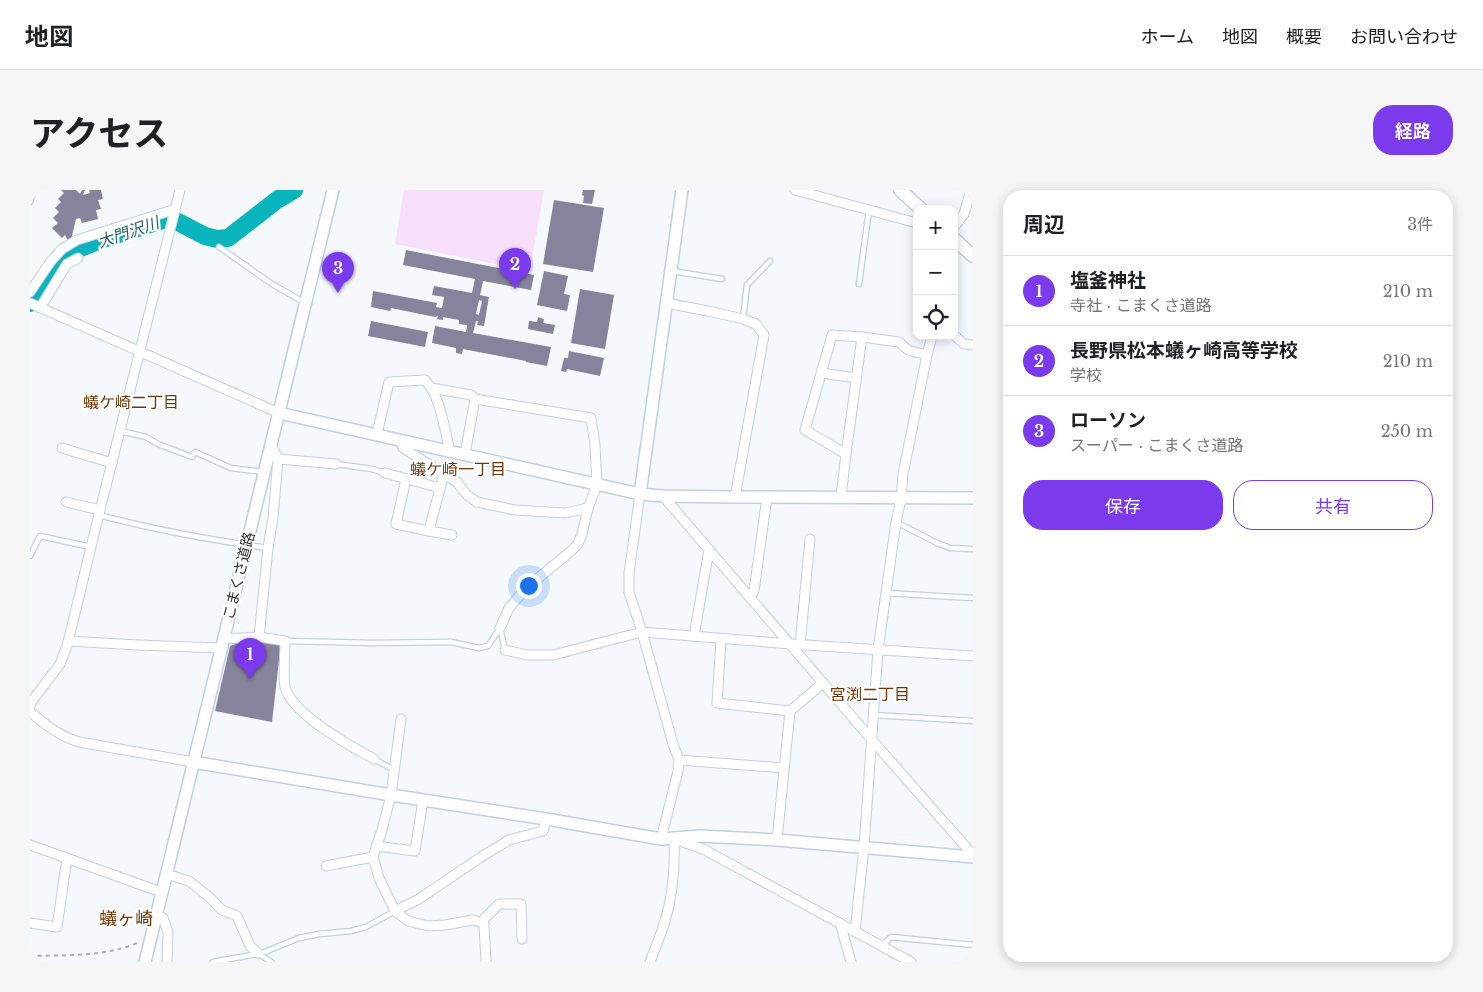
<!DOCTYPE html>
<html lang="ja">
<head>
<meta charset="utf-8">
<style>
  :root { --surface:#fff; --page:#f6f6f6; --text:#202124; --muted:#757577; --line:#e0e0e0; --accent:#7c3aed }
  body { margin:0; font-family:"Libre Baskerville","Noto Sans JP",serif; background:var(--page); color:var(--text) }
  .controls { position:absolute; right:15px; top:15px; display:grid; overflow:hidden; border-radius:10px; box-shadow:0 2px 12px #0003 }
  .controls button { width:45px; height:45px; display:grid; place-items:center; padding:0; border:0; border-bottom:1px solid var(--line); background:var(--surface); color:var(--text); font:25px sans-serif }
  .you { position:absolute; left:498px; top:395px; width:18px; height:18px; margin:-12px; border:4px solid #fff; border-radius:50%; background:#1a73e8; box-shadow:0 0 0 8px #1a73e833 }
  .badge { display:grid; place-items:center; width:32px; height:32px; border-radius:50%; background:var(--accent); color:#fff; font-size:16px; font-weight:700 }
  .pin { position:absolute; translate:-50% -41px; filter:drop-shadow(0 1px 2px #0008) }
  .pin::after { content:''; position:absolute; top:26px; width:18px; height:15px; background:inherit; clip-path:polygon(0 0,100% 0,50% 100%) }
  .list { margin:0; padding:0; list-style:none }
  h2 { display:flex; justify-content:space-between; align-items:center; height:65px; margin:0; padding:0 20px; font-size:21px }
  h2 small { font-size:16px; font-weight:400; color:var(--muted) }
  .list li { display:grid; grid-template-columns:32px 1fr auto; gap:15px; align-items:center; box-sizing:border-box; height:70px; padding:0 20px; border-top:1px solid var(--line) }
  .list b { display:block; font-size:19px; white-space:nowrap }
  .list p { margin:0; font-size:16px; white-space:nowrap; color:var(--muted) }
  .list em { font-size:16px; font-style:normal; color:var(--muted) }
  .actions { display:flex; gap:10px; padding:15px 20px }
  .actions a { flex:1; padding:11px 0; border:1px solid var(--accent); border-radius:20px; text-align:center; font-size:18px; color:var(--accent) }
  .actions .main { background:var(--accent); color:#fff }
  .icon { flex:none; width:28px; height:28px; fill:none; stroke:currentColor; stroke-width:2; stroke-linecap:round; stroke-linejoin:round }
  .map { position:relative; flex:none; width:943px; height:772px; overflow:hidden; border-radius:20px }
  header { display:flex; align-items:center; gap:30px; box-sizing:border-box; height:70px; padding:0 25px; background:var(--surface); border-bottom:1px solid var(--line) }
  header strong { font-size:24px }
  nav { display:flex; gap:28px; margin-inline-start:auto; font-size:18px }
  .intro { display:flex; align-items:center; justify-content:space-between; box-sizing:border-box; height:120px; padding:0 30px }
  h1 { margin:0; font-size:35px }
  .button { padding:12px 22px; border-radius:20px; background:var(--accent); color:#fff; font-size:18px; font-weight:700 }
  main { display:flex; gap:30px; padding:0 30px }
  aside { flex:1; background:var(--surface); border-radius:20px; box-shadow:0 2px 12px #0003 }
  .map>svg:first-child { display:block }
  .green { fill:#f7dffb }
  .lines { fill:none; stroke-linecap:round; stroke-linejoin:round }
  .river { stroke:#0ab4bc; stroke-width:18 }
  .building { fill:#86839d; fill-rule:evenodd }
  .service-casing { stroke:#c0cfe8; stroke-width:7 }
  .minor-casing { stroke:#c0cfe8; stroke-width:11 }
  .tertiary-casing { stroke:#c0cfe8; stroke-width:14 }
  .secondary-casing { stroke:#c0cfe8; stroke-width:15 }
  .path { stroke:#a9adb4; stroke-width:2; stroke-dasharray:4 4; stroke-linecap:butt }
  .service { stroke:#fff; stroke-width:4.5 }
  .minor { stroke:#fff; stroke-width:9 }
  .tertiary { stroke:#fff; stroke-width:11 }
  .secondary { stroke:#fff; stroke-width:12 }
  .labels { text-anchor:middle; stroke-width:4.5; stroke-linejoin:round; paint-order:stroke }
  .street-label { font-size:15px; fill:#2c313b; stroke:#fff }
  .water-label { font-size:16px; font-style:italic; fill:#265f62; stroke:#fff }
  .neighbourhood-label { font-size:16px; fill:#723606; stroke:#fff }
  .quarter-label { font-size:18px; fill:#723606; stroke:#fff }
</style>
</head>
<body>
<header>
<strong>地図</strong>
<nav><a>ホーム</a><a>地図</a><a>概要</a><a>お問い合わせ</a></nav>
</header>
<div class="intro"><h1>アクセス</h1><a class="button">経路</a></div>
<main>
<div class="map">
<svg width="943" height="772" viewBox="0 0 943 772">
  <rect width="100%" height="100%" fill="#f5f8fd"/>
  <path class="green" d="M 374,0 L 514,0 L 500,81 L 365,54 Z"/>
  <g class="lines">
    <path class="river" d="M 0,113 L 33,69 L 48,59 L 73,49 L 136,29 L 148,32 L 175,46 L 187,49 L 198,48 L 247,10 L 264,0"/>
  </g>
  <g class="building">
    <path d="M 31,0 L 46,0 L 50,4 L 52,0 L 55,0 L 53,5 L 60,3 L 59,0 L 71,0 L 73,9 L 68,10 L 71,19 L 66,20 L 68,29 L 52,33 L 50,28 L 46,29 L 41,50 L 37,49 L 35,45 L 32,48 L 22,38 L 28,33 L 23,28 L 29,22 L 25,18 L 31,12 L 28,9 L 34,3 Z"/>
    <path d="M 553,0 L 565,0 L 562,14 L 553,13 L 554,6 L 552,5 Z"/>
    <path d="M 524,10 L 574,18 L 563,82 L 513,74 Z"/>
    <path d="M 376,60 L 504,85 L 501,100 L 453,91 L 450,105 L 459,107 L 454,136 L 447,135 L 448,131 L 446,131 L 443,143 L 521,157 L 517,176 L 496,172 L 496,171 L 433,159 L 432,164 L 426,163 L 426,158 L 402,153 L 405,136 L 436,142 L 437,135 L 429,134 L 429,130 L 413,127 L 413,130 L 407,129 L 408,126 L 405,127 L 361,118 L 360,121 L 341,117 L 343,101 L 407,113 L 406,117 L 412,118 L 414,107 L 402,105 L 404,96 L 442,103 L 445,89 L 373,75 ZM 449,110 L 452,111 L 449,125 L 446,124 Z"/>
    <path d="M 514,81 L 538,86 L 534,104 L 540,105 L 537,121 L 507,115 Z"/>
    <path d="M 550,99 L 584,105 L 575,159 L 541,153 Z"/>
    <path d="M 508,127 L 514,129 L 513,133 L 525,135 L 523,144 L 498,139 L 499,131 L 507,132 Z"/>
    <path d="M 341,131 L 398,142 L 395,157 L 338,146 Z"/>
    <path d="M 539,161 L 574,168 L 570,186 L 537,179 L 536,182 L 531,181 L 534,168 L 538,168 Z"/>
    <path d="M 227,450 L 251,453 L 242,532 L 185,521 L 200,456 L 214,451 Z"/>
  </g>
  <g class="lines">
    <g class="service-casing">
      <g id="service">
        <path d="M 0,12 L 4,0"/>
        <path d="M 189,57 L 242,94 L 270,110 L 275,111"/>
        <path d="M 642,81 L 692,89"/>
        <path d="M 829,94 L 839,20"/>
        <path d="M 713,129 L 717,95 L 740,71"/>
        <path d="M 90,241 L 116,247 L 128,254 L 162,267 L 165,262 L 201,278 L 234,282"/>
        <path d="M 306,274 L 342,279 L 355,283"/>
        <path d="M 69,325 C 125,340 181,350 238,358"/>
        <path d="M 866,332 L 907,353 L 920,358 L 943,359"/>
        <path d="M 0,366 L 10,346 L 61,357"/>
        <path d="M 856,403 L 943,408"/>
        <path d="M 470,438 L 475,460"/>
        <path d="M 255,451 L 343,453 L 421,452 L 449,458 L 458,456 L 470,438"/>
        <path d="M 844,525 L 943,531"/>
        <path d="M 344,569 L 364,580"/>
        <path d="M 852,756 L 861,747 L 943,755"/>
        <path d="M 229,764 L 241,772"/>
        <path d="M 183,772 L 232,763 L 269,748 L 289,744 L 321,741 L 336,737 L 365,721"/>
      </g>
    </g>
    <g class="minor-casing">
      <g id="minor">
        <path d="M 765,0 L 887,33"/>
        <path d="M 924,37 L 934,24 L 941,0"/>
        <path d="M 0,102 L 21,71 L 32,59 L 47,50 L 146,19"/>
        <path d="M 0,113 L 249,223"/>
        <path d="M 636,113 L 678,121 L 713,129 L 726,134 L 734,145 L 705,307"/>
        <path d="M 10,118 L 37,74 L 48,68"/>
        <path d="M 924,145 L 934,154 L 943,155"/>
        <path d="M 792,183 L 826,188"/>
        <path d="M 402,198 L 441,205 L 445,209 L 561,228 L 565,255 L 567,295 L 558,318 L 552,344 L 548,354 L 540,362 L 496,398 L 479,418 L 470,438"/>
        <path d="M 347,244 L 359,192 L 395,190 C 411,207 414,238 420,261"/>
        <path d="M 370,250 L 373,258 L 427,292 L 436,304 L 447,312 L 485,320 L 536,323 L 558,318"/>
        <path d="M 32,258 L 82,273"/>
        <path d="M 435,264 L 445,209"/>
        <path d="M 816,264 L 832,147"/>
        <path d="M 248,269 L 306,274"/>
        <path d="M 355,283 L 410,298 L 414,284"/>
        <path d="M 376,289 L 366,334 L 399,341 L 410,298"/>
        <path d="M 610,304 L 599,383 L 599,402 L 612,442 L 643,554 L 649,570 L 648,581 L 631,649"/>
        <path d="M 633,306 L 842,550 L 943,665"/>
        <path d="M 811,307 L 816,264 L 775,240 L 802,145 L 832,147 L 869,152 L 878,160 L 897,165"/>
        <path d="M 36,312 L 70,320"/>
        <path d="M 399,341 L 422,345"/>
        <path d="M 720,407 L 724,401 L 737,307"/>
        <path d="M 664,446 L 679,360"/>
        <path d="M 229,447 L 238,358 L 243,328 L 248,269 L 241,254"/>
        <path d="M 193,449 L 229,447 L 255,451 C 255,463 253,488 255,497 C 262,524 320,556 344,569"/>
        <path d="M 691,449 L 687,513 L 760,521"/>
        <path d="M 38,451 L 108,455 L 191,458"/>
        <path d="M 770,455 L 780,349"/>
        <path d="M 475,460 L 497,465 L 523,465 L 612,442 L 761,454 L 943,466"/>
        <path d="M 0,516 L 2,511 L 30,474 L 37,456 L 70,320 L 150,0"/>
        <path d="M 0,522 C 16,535 29,546 49,552 L 163,572"/>
        <path d="M 371,529 L 361,605 L 352,640 L 343,667 L 349,688 L 365,721 L 378,731 L 398,736 L 415,735 L 443,730 L 451,732 L 454,735 L 456,772"/>
        <path d="M 649,570 L 754,578"/>
        <path d="M 747,650 L 760,521 L 793,493"/>
        <path d="M 0,655 L 131,702"/>
        <path d="M 346,656 L 385,661 L 393,610"/>
        <path d="M 296,676 L 343,667"/>
        <path d="M 136,684 L 159,691 L 179,707 L 192,720 L 207,726 L 220,756 L 228,763"/>
        <path d="M 365,721 L 389,709 L 451,667 L 479,650 L 513,641 L 516,629"/>
        <path d="M 125,724 L 133,728 L 138,742 L 137,772"/>
        <path d="M 451,732 L 469,714 L 491,714 L 492,749"/>
        <path d="M 0,733 L 27,737 L 37,668"/>
        <path d="M 810,733 L 821,772"/>
        <path d="M 825,741 L 834,657 L 848,460 L 866,332 L 871,309 L 873,284 L 897,165 L 902,146"/>
        <path d="M 620,772 C 625,758 631,745 635,731 C 643,705 645,675 644,649 L 673,659 L 881,772"/>
      </g>
    </g>
    <g class="tertiary-casing">
      <g id="tertiary">
        <path d="M 249,223 L 610,304 L 633,306 L 705,307 L 943,308"/>
        <path d="M 610,304 L 652,0"/>
        <path d="M 163,572 L 361,605 L 516,629 L 631,649 L 670,646 L 747,650 L 943,667"/>
        <path d="M 115,772 L 303,0"/>
      </g>
    </g>
    <g class="secondary-casing">
      <g id="secondary">
        <path d="M 870,0 L 891,19"/>
        <path d="M 924,49 L 943,66"/>
      </g>
    </g>
    <path class="path" d="M 0,766 C 34,765 77,767 109,752"/>
    <use href="#service" class="service"/>
    <use href="#minor" class="minor"/>
    <use href="#tertiary" class="tertiary"/>
    <use href="#secondary" class="secondary"/>
  </g>
  <g class="labels">
    <g class="street-label">
      <text transform="translate(209 386) rotate(-76)" y="5">こまくさ道路</text>
    </g>
    <g class="water-label">
      <text transform="translate(98 42) rotate(-19)" y="6">大門沢川</text>
    </g>
    <g class="neighbourhood-label">
      <text x="101" y="218">蟻ケ崎二丁目</text>
      <text x="428" y="285">蟻ケ崎一丁目</text>
      <text x="840" y="510">宮渕二丁目</text>
    </g>
    <g class="quarter-label">
      <text x="96" y="735">蟻ヶ崎</text>
    </g>
  </g>
</svg>
<div class="controls">
<button>+</button>
<button>−</button>
<button><svg class="icon" aria-label="locate" viewBox="0 0 24 24"><circle cx="12" cy="12" r="6"/><path d="M12 2v4M12 18v4M2 12h4M18 12h4"/></svg></button>
</div>
<div class="you"></div>
<div class="pin badge" style="left:220px;top:489px">1</div>
<div class="pin badge" style="left:485px;top:99px">2</div>
<div class="pin badge" style="left:308px;top:103px">3</div>
</div>
<aside>
<h2>周辺<small>3件</small></h2>
<ul class="list">
<li><span class="badge">1</span><div><b>塩釜神社</b><p>寺社 · こまくさ道路</p></div><em>210 m</em></li>
<li><span class="badge">2</span><div><b>長野県松本蟻ヶ崎高等学校</b><p>学校</p></div><em>210 m</em></li>
<li><span class="badge">3</span><div><b>ローソン</b><p>スーパー · こまくさ道路</p></div><em>250 m</em></li>
</ul>
<div class="actions"><a class="main">保存</a><a>共有</a></div>
</aside>
</main>
</body>
</html>
